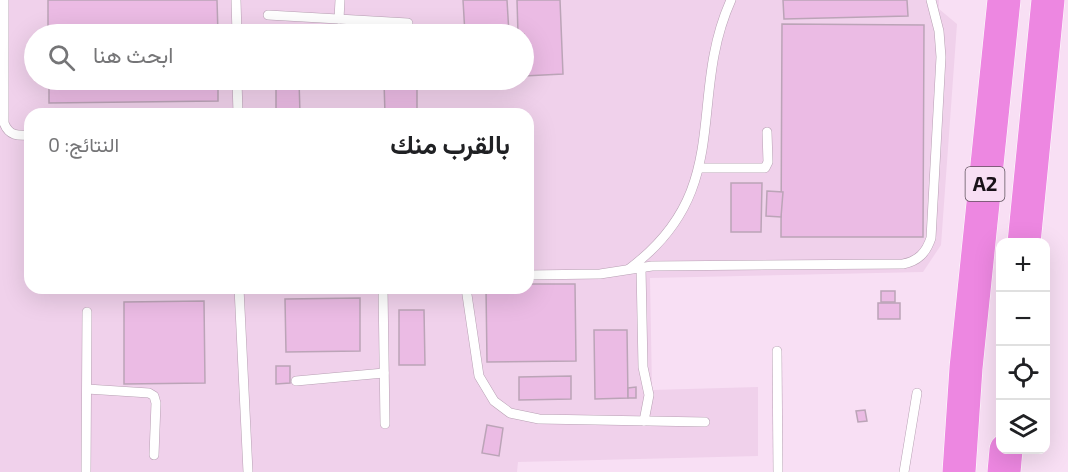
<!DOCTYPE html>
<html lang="ar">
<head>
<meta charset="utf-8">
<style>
  :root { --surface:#fff; --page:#f6f6f6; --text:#202124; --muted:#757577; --line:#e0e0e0 }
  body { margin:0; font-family:"Exo 2",Vazirmatn,sans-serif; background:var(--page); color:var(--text); direction:rtl }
  .controls { position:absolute; right:18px; bottom:18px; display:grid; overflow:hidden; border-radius:12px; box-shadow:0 6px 24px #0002 }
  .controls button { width:54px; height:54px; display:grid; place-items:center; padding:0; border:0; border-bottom:2px solid var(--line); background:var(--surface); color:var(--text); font:30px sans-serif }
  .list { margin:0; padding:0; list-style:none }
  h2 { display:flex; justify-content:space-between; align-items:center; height:78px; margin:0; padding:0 24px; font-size:26px }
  h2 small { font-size:20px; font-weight:400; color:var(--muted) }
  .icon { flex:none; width:33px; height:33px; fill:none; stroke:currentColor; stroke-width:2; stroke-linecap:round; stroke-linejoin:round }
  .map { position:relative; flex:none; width:1068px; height:472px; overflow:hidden; direction:ltr }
  .search { position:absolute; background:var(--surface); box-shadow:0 6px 24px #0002; left:24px; top:24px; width:510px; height:66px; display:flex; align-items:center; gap:15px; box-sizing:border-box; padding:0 21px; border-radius:33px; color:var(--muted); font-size:22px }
  .panel { position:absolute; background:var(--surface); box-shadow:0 6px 24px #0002; left:24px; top:108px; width:510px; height:186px; border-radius:18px; direction:rtl }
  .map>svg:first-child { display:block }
  .built { fill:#f0d1eb; fill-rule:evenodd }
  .building { fill:#ebbbe4; stroke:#bba4b7; stroke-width:1.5 }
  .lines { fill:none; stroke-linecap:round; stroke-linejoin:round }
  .lane-casing { stroke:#b7a0b3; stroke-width:10 }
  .highway-casing { stroke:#fff; stroke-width:34 }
  .lane { stroke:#fff; stroke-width:9 }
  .highway { stroke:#ed87e1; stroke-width:33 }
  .labels { text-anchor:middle; stroke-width:6; stroke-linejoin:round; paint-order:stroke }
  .shield { fill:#f8dff4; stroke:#5d505b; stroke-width:1.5 }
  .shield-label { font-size:20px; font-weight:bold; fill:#1a1219 }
</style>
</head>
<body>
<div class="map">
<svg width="1068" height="472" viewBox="0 0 1068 472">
  <rect width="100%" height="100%" fill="#f8dff4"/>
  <path class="built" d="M 0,0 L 939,0 L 939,9 L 957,24 L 941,245 L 923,272 L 650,278 L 652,390 L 758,387 L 758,456 L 518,462 L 517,472 L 0,472 ZM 34,34 L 524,34 L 524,80 L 34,80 ZM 30,114 L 528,114 L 528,288 L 30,288 Z"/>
  <g class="building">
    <path d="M 48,0 L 217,0 L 218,34 L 48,34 Z"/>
    <path d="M 463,0 L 507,0 L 509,34 L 465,34 Z"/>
    <path d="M 517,0 L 560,0 L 563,74 L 524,76 L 524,34 L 518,34 Z"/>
    <path d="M 783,0 L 907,0 L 908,16 L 784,19 Z"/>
    <path d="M 782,24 L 924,25 L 923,237 L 781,237 Z"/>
    <path d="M 49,80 L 218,80 L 218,101 L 49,103 Z"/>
    <path d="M 276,80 L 299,80 L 300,114 L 276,114 Z"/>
    <path d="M 417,81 L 417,114 L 385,114 L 384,82 Z"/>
    <path d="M 731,183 L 762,183 L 761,232 L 731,232 Z"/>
    <path d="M 767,191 L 783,192 L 781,217 L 766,216 Z"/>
    <path d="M 528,284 L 575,284 L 576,361 L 487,362 L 486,288 L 528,288 Z"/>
    <rect x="881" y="291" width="14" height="11"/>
    <path d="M 360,298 L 360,351 L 286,352 L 285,299 Z"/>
    <path d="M 204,301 L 205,383 L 124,384 L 124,302 Z"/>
    <rect x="878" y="303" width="22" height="16"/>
    <path d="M 399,310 L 424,310 L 425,365 L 399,365 Z"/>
    <path d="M 594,330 L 627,330 L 628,398 L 595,399 Z"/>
    <path d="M 276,366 L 290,366 L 290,383 L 276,384 Z"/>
    <path d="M 571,376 L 571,399 L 519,400 L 519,377 Z"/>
    <path d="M 636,387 L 636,398 L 628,398 L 628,388 Z"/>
    <path d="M 865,410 L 867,421 L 858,422 L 856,411 Z"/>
    <path d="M 487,425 L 503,428 L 499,456 L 482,453 Z"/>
  </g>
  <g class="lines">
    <g class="lane-casing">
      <g id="lane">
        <path d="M 4,0 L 4,123 C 9,136 18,136 30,135"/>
        <path d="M 236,0 L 237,34"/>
        <path d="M 268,15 L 408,23"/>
        <path d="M 339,19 L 340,0"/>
        <path d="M 237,80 L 238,114"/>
        <path d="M 700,168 L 765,168 L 768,162 L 767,132"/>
        <path d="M 641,268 L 643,367 L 649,395 L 644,421"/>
        <path d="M 629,269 C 736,189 686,100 731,0"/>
        <path d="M 528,275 L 600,274 L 652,266 L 903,264 C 918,261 926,253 931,238 L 941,57 L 939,31 L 931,0"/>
        <path d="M 239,288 L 248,472"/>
        <path d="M 383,288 L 385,424"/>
        <path d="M 466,288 L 479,376 L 494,401 L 510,413 L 539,419 L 705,422"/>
        <path d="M 777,351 L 778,472"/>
        <path d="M 296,381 L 384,373"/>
        <path d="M 87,389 L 149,393 L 154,396 L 156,403 L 154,455"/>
        <path d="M 86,472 L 87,312"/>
        <path d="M 904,472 L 917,393"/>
      </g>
    </g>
    <g class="highway-casing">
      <g id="highway">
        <path d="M 1024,243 L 1048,0"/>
        <path d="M 959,472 L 966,368 L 1004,0"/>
        <path d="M 1004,472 L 1006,450"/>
      </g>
    </g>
    <use href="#lane" class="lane"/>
    <use href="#highway" class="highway"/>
  </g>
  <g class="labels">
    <rect class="shield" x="965.5" y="167" width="39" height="34" rx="4.5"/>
    <g class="shield-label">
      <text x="985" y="191">A2</text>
    </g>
  </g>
</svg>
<div class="controls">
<button>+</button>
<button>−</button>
<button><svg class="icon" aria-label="locate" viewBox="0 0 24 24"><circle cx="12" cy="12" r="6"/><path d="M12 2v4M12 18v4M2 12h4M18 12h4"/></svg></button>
<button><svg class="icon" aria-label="layers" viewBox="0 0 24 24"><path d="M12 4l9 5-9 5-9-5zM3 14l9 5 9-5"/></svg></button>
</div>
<div class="search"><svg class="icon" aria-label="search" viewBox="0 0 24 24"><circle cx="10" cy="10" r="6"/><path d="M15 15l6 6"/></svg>ابحث هنا</div>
<section class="panel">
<h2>بالقرب منك<small>النتائج: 0</small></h2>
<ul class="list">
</ul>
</section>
</div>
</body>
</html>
